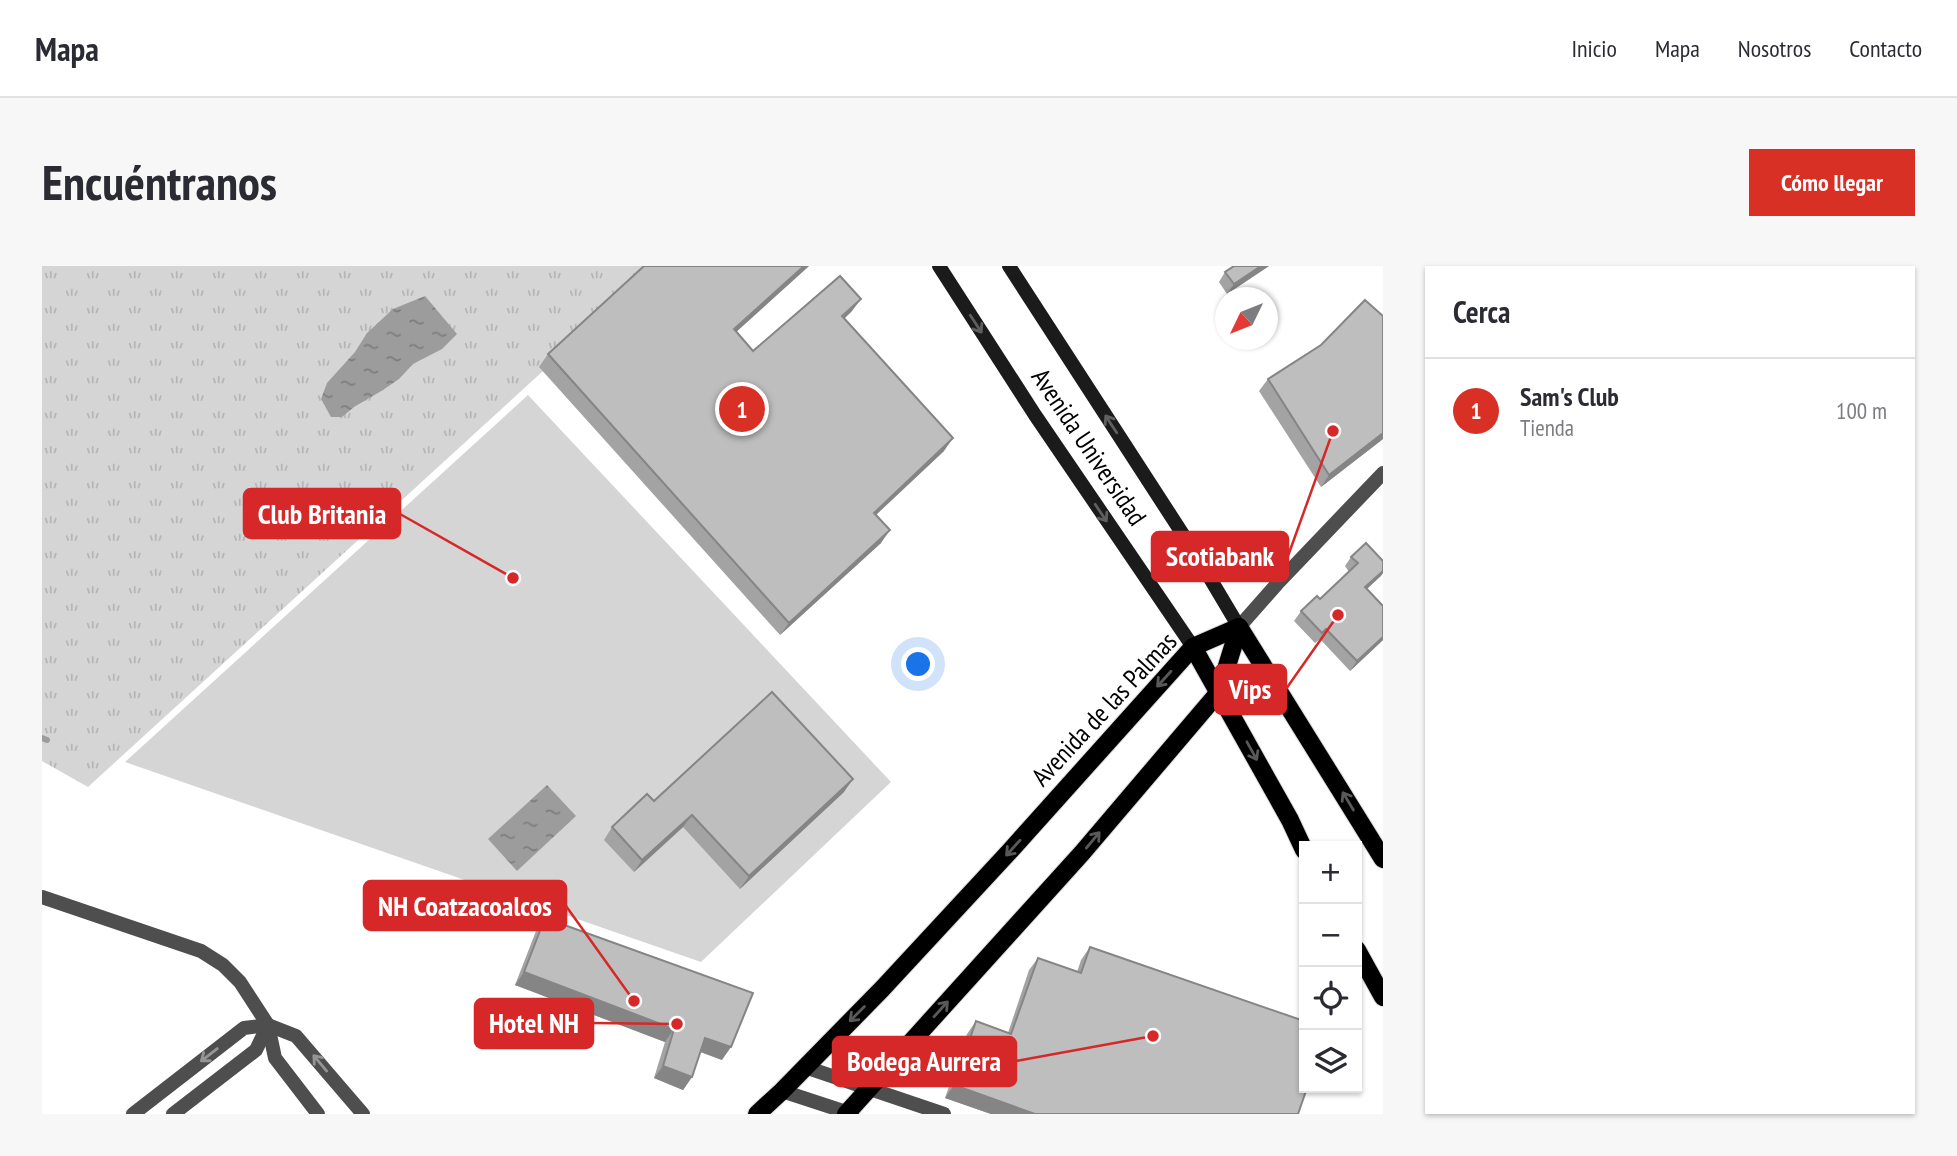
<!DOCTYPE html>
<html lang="es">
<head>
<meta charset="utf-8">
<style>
  :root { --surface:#fff; --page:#f7f7f7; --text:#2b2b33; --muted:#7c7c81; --line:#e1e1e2; --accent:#d93025 }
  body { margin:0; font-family:"PT Sans Narrow",sans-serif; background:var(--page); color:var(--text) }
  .controls { position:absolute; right:21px; bottom:21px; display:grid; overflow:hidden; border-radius:0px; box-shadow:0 2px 5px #0004 }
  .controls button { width:63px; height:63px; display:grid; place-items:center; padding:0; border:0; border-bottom:2px solid var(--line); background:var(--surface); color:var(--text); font:35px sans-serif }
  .compass { position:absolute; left:1173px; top:21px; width:63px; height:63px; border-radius:50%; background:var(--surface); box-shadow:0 2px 5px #0004; rotate:227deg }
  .you { position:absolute; left:877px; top:399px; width:24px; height:24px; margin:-18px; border:5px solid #fff; border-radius:50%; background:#1a73e8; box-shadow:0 0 0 10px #1a73e833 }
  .badge { display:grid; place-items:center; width:46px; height:46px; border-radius:50%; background:var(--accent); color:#fff; font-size:23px; font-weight:700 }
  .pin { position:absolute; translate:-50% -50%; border:4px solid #fff; box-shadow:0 2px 7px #0006 }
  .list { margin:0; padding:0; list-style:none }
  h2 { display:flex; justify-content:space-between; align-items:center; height:91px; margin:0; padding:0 28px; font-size:30px }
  h2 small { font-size:23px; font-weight:400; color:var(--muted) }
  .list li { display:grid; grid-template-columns:46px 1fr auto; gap:21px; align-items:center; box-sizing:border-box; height:105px; padding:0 28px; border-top:2px solid var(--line) }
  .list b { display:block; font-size:26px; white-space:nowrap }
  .list p { margin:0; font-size:23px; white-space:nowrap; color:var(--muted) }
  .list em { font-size:23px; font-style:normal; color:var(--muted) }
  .icon { flex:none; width:38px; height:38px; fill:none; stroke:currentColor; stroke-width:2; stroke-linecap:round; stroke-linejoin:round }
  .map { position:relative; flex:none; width:1341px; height:848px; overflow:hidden; border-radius:0px }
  header { display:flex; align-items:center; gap:42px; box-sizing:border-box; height:98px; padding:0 35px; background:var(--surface); border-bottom:2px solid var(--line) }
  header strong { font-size:33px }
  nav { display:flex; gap:38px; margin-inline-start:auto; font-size:24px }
  .intro { display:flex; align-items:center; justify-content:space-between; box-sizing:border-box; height:168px; padding:0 42px }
  h1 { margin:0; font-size:49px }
  .button { padding:18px 32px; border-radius:0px; background:var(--accent); color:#fff; font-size:24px; font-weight:700 }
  main { display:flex; gap:42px; padding:0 42px }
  aside { flex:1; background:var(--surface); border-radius:0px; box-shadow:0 2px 5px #0004 }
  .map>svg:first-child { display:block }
  .grass { fill:url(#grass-tufts) }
  .garden { fill:#d5d5d5 }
  .water { fill:url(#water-ripples) }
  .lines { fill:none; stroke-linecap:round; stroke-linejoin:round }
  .stream { stroke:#9c9c9c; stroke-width:6 }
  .primary-casing { stroke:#dbdbdb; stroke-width:20 }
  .minor { stroke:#4e4e4e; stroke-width:14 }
  .tertiary { stroke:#4e4e4e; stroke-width:14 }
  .secondary { stroke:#1b1b1b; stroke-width:14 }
  .primary { stroke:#000; stroke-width:18 }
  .wall { fill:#a3a3a3 }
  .shaded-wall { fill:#858585 }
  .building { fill:#bebebe; stroke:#858585; stroke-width:2 }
  .oneway { stroke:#5f5f5f }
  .oneway2 { stroke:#595959 }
  .oneway3 { stroke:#959595 }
  .labels { text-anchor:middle; stroke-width:5; stroke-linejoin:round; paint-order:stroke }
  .street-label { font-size:26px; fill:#000; stroke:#fff }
  .leader { fill:none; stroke:#d62828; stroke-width:2.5 }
  .callout-dot { fill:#d62828; stroke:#fff; stroke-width:2.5 }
  .callout { fill:#d62828; stroke:#d62828; stroke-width:2.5 }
  .callout-label { font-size:28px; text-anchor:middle; font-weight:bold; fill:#fff }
</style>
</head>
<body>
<header>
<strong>Mapa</strong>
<nav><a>Inicio</a><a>Mapa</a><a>Nosotros</a><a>Contacto</a></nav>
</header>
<div class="intro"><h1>Encuéntranos</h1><a class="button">Cómo llegar</a></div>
<main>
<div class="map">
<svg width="1341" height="848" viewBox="0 0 1341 848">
  <defs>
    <pattern id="grass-tufts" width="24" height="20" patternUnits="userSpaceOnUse" patternTransform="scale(1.75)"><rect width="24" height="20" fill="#d5d5d5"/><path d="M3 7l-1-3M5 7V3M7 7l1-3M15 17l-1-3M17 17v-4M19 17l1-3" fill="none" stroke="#b5b5b5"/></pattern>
    <pattern id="water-ripples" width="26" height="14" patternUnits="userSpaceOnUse" patternTransform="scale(1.75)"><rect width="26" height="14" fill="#9c9c9c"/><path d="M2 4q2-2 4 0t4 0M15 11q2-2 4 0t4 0" fill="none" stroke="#7d7d7d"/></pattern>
  </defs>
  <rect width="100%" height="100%" fill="#fff"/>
  <path class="grass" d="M 0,0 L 616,0 L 46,521 L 0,495 Z"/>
  <path class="garden" d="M 486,129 L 849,516 L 659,696 L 83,496 Z"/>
  <g class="water">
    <path d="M 383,30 L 415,68 L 400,83 L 371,98 L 357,113 L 341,124 L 312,141 L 300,151 L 289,151 L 279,133 L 285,117 L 313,86 L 325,67 L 351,43 Z"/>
    <path d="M 505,519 L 534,550 L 475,605 L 446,573 Z"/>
  </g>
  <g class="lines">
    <path class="stream" d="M 0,472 L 5,474"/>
    <g class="primary-casing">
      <g id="primary">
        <path d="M 1197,361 L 1341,593"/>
        <path d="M 1151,381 L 1248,554 L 1262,584"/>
        <path d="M 1315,684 L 1341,731"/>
        <path d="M 715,848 L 740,825 L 840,723 L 967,586 L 1151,381 L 1197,361"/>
        <path d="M 804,848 L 1040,587 L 1177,426 L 1197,361"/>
      </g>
    </g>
    <g class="minor">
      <path d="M 1197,361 L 1235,318 L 1341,207"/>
      <path d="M 0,631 L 159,685 L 181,699 L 198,716 L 226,759 L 233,792 L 276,848"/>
      <path d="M 226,759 L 254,770 L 321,848"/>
      <path d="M 91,848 L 202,762 L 226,759"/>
      <path d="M 131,848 L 214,784 L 226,759"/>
    </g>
    <g class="tertiary">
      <path d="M 763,801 L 902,848"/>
      <path d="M 740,825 L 810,848"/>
    </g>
    <g class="secondary">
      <path d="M 897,0 L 993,149 L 1151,381"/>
      <path d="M 967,0 L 1153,287 L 1197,361"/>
    </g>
    <use href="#primary" class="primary"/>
  </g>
  <g class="wall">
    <path d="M 602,0 L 767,0 L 694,66 L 711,85 L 810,45 L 802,53 L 902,185 L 834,249 L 839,277 L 738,369 L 497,101 L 506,88 Z"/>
    <path d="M 1227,0 L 1185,28 L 1177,16 L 1183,6 Z"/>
    <path d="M 1226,113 L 1341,173 L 1279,221 L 1217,125 Z"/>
    <path d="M 1309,291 L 1341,295 L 1341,307 L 1325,323 L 1341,340 L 1341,374 L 1308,405 L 1278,373 L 1273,377 L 1252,355 L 1259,345 L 1278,333 L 1307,306 L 1303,300 Z"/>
    <path d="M 802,526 L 698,623 L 641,561 L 592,606 L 562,574 L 570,561 L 612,535 Z"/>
    <path d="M 503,652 L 680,794 L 658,786 L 650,811 L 641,824 L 612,812 L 623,776 L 473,719 L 494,665 Z"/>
    <path d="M 1048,681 L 1256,848 L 949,848 L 903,832 L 925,768 L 934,755 L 966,767 L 987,704 L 996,692 L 1035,706 L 1039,694 Z"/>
  </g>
  <g class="shaded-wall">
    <path d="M 762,0 L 767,0 L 683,76 L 692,63 Z"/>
    <path d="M 1219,0 L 1227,0 L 1185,28 L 1192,18 Z"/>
    <path d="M 819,33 L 810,45 L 791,63 L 800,50 Z"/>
    <path d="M 1341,167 L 1341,173 L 1279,221 L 1287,209 Z"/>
    <path d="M 911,172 L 902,185 L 823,259 L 832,247 Z"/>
    <path d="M 848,264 L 839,277 L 738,369 L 747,357 Z"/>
    <path d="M 1341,305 L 1341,307 L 1339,310 L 1316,331 L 1323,321 Z"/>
    <path d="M 1341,371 L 1341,374 L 1308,405 L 1315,395 Z"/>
    <path d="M 811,513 L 802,526 L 698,623 L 707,610 Z"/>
    <path d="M 650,549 L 641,561 L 592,606 L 600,594 Z"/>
    <path d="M 482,706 L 632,763 L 623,776 L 473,719 Z"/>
    <path d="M 663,772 L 689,781 L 680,794 L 654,784 Z"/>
    <path d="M 621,800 L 650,811 L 641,824 L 612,812 Z"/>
    <path d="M 912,819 L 993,848 L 949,848 L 903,832 Z"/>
  </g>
  <g class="building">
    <path d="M 602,0 L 762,0 L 692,63 L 711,85 L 798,10 L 819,33 L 800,50 L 911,172 L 832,247 L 848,264 L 747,357 L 506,88 Z"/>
    <path d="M 1192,0 L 1219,0 L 1192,18 L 1183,6 Z"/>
    <path d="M 1323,34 L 1341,50 L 1341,167 L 1287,209 L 1226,113 L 1279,79 Z"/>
    <path d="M 1324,277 L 1341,295 L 1341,305 L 1323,321 L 1341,340 L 1341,371 L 1315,395 L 1284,363 L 1280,367 L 1259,345 L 1275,330 L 1278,333 L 1316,297 L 1309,291 Z"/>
    <path d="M 730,426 L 811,513 L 707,610 L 650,549 L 600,594 L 570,561 L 605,528 L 612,535 Z"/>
    <path d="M 503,652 L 711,727 L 689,781 L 663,772 L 650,811 L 621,800 L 632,763 L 482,706 Z"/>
    <path d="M 1048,681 L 1262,755 L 1262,822 L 1265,822 L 1256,848 L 993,848 L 912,819 L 934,755 L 969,768 L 996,692 L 1039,707 Z"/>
  </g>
  <defs><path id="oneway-shaft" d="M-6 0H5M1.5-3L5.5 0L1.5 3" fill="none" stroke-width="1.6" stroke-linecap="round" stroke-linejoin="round" transform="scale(1.75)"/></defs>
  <g class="oneway">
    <use href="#oneway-shaft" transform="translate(934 58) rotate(57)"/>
    <use href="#oneway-shaft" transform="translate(1069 158) rotate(-123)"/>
    <use href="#oneway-shaft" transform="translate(1059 247) rotate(56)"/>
  </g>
  <g class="oneway2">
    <use href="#oneway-shaft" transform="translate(1122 413) rotate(132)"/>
    <use href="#oneway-shaft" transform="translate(1210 485) rotate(61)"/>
    <use href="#oneway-shaft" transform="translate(1306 535) rotate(-121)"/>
    <use href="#oneway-shaft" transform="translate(1051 574) rotate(-50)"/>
    <use href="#oneway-shaft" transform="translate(971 582) rotate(132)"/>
    <use href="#oneway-shaft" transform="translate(899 743) rotate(-48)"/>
    <use href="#oneway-shaft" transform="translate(815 748) rotate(135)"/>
  </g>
  <g class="oneway3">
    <use href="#oneway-shaft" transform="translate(167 789) rotate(142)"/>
    <use href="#oneway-shaft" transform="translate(278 797) rotate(-130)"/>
  </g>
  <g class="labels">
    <g class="street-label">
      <text transform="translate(1047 181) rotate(56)" y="9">Avenida Universidad</text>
      <text transform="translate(1062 443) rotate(-47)" y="9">Avenida de las Palmas</text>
    </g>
  </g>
  <path class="leader" d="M471 312L358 248M1291 165L1246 290M1296 349L1244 423M592 735L524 640M635 758L551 757M1111 770L974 795"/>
  <g class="callout-dot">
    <circle cx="471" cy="312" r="7"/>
    <circle cx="1291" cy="165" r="7"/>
    <circle cx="1296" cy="349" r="7"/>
    <circle cx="592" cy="735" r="7"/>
    <circle cx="635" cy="758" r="7"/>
    <circle cx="1111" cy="770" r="7"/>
  </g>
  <g class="callout">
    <rect x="202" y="223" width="156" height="49" rx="7"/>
    <rect x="1110" y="266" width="136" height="49" rx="7"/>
    <rect x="1173" y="399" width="71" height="49" rx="7"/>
    <rect x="322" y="615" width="202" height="49" rx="7"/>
    <rect x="433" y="733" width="118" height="49" rx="7"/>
    <rect x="791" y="771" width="183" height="49" rx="7"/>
  </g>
  <g class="callout-label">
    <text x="280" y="258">Club Britania</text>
    <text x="1178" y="300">Scotiabank</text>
    <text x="1208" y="433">Vips</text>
    <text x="423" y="650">NH Coatzacoalcos</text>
    <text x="492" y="767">Hotel NH</text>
    <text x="882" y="805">Bodega Aurrera</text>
  </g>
</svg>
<div class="controls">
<button>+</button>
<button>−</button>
<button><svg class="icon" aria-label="locate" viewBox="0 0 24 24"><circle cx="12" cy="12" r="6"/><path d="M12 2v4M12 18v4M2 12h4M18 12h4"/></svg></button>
<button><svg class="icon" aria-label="layers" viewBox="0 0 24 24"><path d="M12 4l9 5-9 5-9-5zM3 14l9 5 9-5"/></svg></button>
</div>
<svg class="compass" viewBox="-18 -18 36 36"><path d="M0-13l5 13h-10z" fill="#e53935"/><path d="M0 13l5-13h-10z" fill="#7c7c81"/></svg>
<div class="you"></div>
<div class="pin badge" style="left:700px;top:143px">1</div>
</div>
<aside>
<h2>Cerca<small></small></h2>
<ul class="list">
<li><span class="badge">1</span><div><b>Sam's Club</b><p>Tienda</p></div><em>100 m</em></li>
</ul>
</aside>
</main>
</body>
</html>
